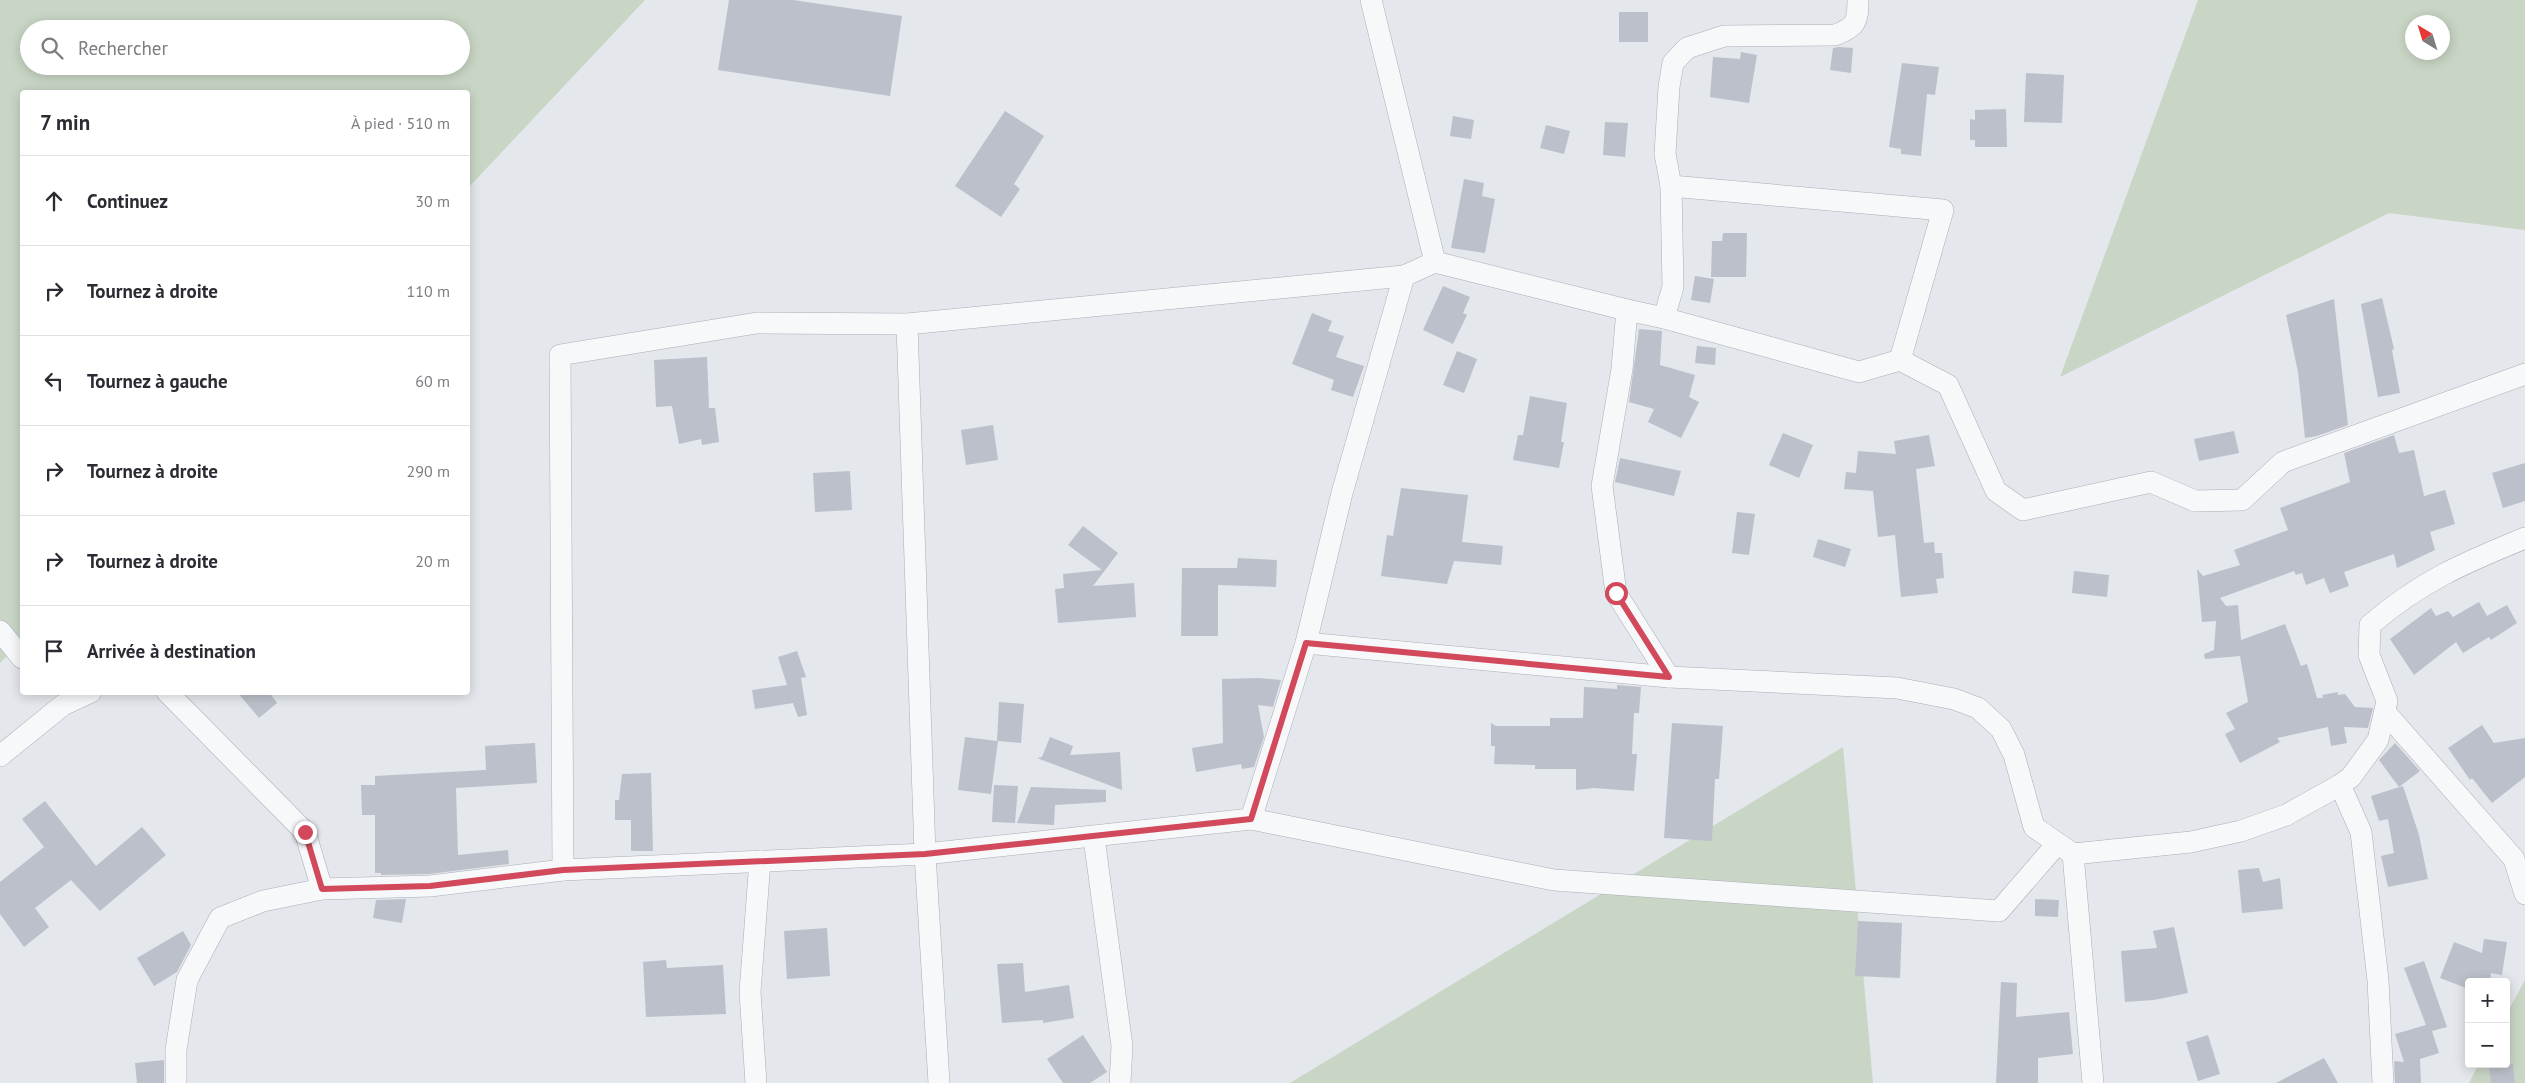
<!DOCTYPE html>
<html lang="fr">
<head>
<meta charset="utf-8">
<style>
  :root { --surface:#fff; --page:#f7f7f7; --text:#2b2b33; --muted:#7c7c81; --line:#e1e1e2 }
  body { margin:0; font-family:"PT Sans",sans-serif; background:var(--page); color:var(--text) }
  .controls { position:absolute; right:15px; bottom:15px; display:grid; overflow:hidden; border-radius:5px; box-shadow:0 2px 12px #0003 }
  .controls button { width:45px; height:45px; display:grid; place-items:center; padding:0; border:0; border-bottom:1px solid var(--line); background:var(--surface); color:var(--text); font:25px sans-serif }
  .compass { position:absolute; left:2405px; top:15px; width:45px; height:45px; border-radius:50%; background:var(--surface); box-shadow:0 2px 12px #0003; rotate:322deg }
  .stop { position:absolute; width:15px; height:15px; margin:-11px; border:4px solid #d1495b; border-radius:50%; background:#fff }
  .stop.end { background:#d1495b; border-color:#fff; box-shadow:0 1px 5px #0008 }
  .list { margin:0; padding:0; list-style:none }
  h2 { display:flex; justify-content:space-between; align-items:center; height:65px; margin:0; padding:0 20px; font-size:21px }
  h2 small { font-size:16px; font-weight:400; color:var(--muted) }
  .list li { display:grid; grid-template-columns:32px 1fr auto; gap:15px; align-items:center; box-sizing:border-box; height:90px; padding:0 20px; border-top:1px solid var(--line) }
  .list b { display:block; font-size:19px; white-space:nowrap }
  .list em { font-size:16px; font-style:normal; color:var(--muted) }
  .icon { flex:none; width:28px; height:28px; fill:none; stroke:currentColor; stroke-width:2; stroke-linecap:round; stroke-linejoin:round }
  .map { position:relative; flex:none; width:2525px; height:1083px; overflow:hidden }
  .search { position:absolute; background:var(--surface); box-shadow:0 2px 12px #0003; left:20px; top:20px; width:450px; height:55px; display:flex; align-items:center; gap:12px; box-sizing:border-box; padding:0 18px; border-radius:28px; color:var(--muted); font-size:19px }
  .panel { position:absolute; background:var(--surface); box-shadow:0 2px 12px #0003; left:20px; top:90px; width:450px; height:605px; border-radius:5px }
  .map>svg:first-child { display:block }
  .green { fill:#c9d6c5; fill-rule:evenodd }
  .building { fill:#bbc0ca }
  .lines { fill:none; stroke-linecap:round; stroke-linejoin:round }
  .street-casing { stroke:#a9aeb7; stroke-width:22 }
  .street { stroke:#f7f8fa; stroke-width:21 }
  .route { stroke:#d1495b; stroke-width:6 }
</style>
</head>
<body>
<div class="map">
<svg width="2525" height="1083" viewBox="0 0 2525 1083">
  <rect width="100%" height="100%" fill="#e4e7ec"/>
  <g class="green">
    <path d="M 0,0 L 645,0 L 468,188 L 468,92 L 22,92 L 22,641 L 0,663 ZM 29,29 L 461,29 L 461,66 L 29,66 Z"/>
    <path d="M 2198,0 L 2525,0 L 2525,230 L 2389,213 L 2060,377 ZM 2442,22 L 2442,52 L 2412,52 L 2412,22 Z"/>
    <path d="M 1843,747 L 1873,1083 L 1290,1083 Z"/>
    <path d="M 2525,980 L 2525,1083 L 2469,1083 L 2479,1064 L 2506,1064 L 2506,1015 Z"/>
  </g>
  <g class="building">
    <path d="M 729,0 L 793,0 L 902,16 L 890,96 L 718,70 Z"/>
    <rect x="1619" y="12" width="29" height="30"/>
    <path d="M 1839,47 L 1853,48 L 1851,73 L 1830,70 L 1833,48 Z"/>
    <path d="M 1741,52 L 1757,55 L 1749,103 L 1710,97 L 1713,57 L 1740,59 Z"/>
    <path d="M 1902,63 L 1939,67 L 1935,95 L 1927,94 L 1921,156 L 1901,154 L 1901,149 L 1889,147 Z"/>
    <path d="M 2026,73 L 2064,75 L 2062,123 L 2024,122 Z"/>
    <path d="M 2006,109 L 2007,147 L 1975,147 L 1975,140 L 1970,140 L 1970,119 L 1975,120 L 1975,110 Z"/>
    <path d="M 1005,111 L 1044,136 L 1014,184 L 1020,189 L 1001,217 L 955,186 Z"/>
    <path d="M 1453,116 L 1474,120 L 1471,139 L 1450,136 Z"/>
    <path d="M 1605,122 L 1628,123 L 1625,157 L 1603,155 Z"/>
    <path d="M 1546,125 L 1570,131 L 1564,154 L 1540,148 Z"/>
    <path d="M 1464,179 L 1484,183 L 1482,196 L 1495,199 L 1485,253 L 1451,248 Z"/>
    <path d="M 1723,233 L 1747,233 L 1746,277 L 1711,277 L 1712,241 L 1722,241 Z"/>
    <path d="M 1695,276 L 1714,279 L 1710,303 L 1691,300 Z"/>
    <path d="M 1443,286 L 1470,297 L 1463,313 L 1467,315 L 1453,344 L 1423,330 Z"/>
    <path d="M 2382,298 L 2394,349 L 2392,350 L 2400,393 L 2378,397 L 2361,304 Z"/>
    <path d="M 2334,299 L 2348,425 L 2317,436 L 2305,438 L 2298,372 L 2286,315 Z"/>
    <path d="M 1312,313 L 1332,321 L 1328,331 L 1344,336 L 1336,357 L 1364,366 L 1353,397 L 1331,390 L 1334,380 L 1292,364 Z"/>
    <path d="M 1639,329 L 1662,331 L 1660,365 L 1695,375 L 1689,397 L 1699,402 L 1681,438 L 1648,422 L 1654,409 L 1629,402 Z"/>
    <path d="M 1697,346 L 1716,348 L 1715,365 L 1695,363 Z"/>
    <path d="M 1457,351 L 1477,359 L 1464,393 L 1443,385 Z"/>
    <path d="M 707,357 L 709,408 L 715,408 L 719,442 L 702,445 L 701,439 L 679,444 L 672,406 L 656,407 L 654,360 Z"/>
    <path d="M 1530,396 L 1567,403 L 1561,442 L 1564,442 L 1559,468 L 1513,460 L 1518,435 L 1523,435 Z"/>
    <path d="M 993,425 L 998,460 L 966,465 L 961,430 Z"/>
    <path d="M 2234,431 L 2239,453 L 2199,461 L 2194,439 Z"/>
    <path d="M 1783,433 L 1813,445 L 1799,478 L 1769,465 Z"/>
    <path d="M 1929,435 L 1935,466 L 1916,469 L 1924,543 L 1934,542 L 1935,553 L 1942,553 L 1944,578 L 1936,579 L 1938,593 L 1901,597 L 1895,535 L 1878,537 L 1873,491 L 1844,489 L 1846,472 L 1856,473 L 1858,451 L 1896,454 L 1894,441 Z"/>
    <path d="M 2394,435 L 2399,453 L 2414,450 L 2424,496 L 2445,490 L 2455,524 L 2430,532 L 2435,550 L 2397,568 L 2394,554 L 2344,572 L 2349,586 L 2330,593 L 2324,578 L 2306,585 L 2302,573 L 2296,575 L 2294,571 L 2220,598 L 2226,606 L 2238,605 L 2241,640 L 2285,624 L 2301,666 L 2307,664 L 2317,698 L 2323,698 L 2322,695 L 2338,692 L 2338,695 L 2345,694 L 2355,707 L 2373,708 L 2368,728 L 2344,727 L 2347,743 L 2331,746 L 2328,727 L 2277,738 L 2280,742 L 2240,763 L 2225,734 L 2235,729 L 2226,713 L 2248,702 L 2240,656 L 2205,659 L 2204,654 L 2214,650 L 2216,621 L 2202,622 L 2197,569 L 2203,576 L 2240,565 L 2234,550 L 2288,530 L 2280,508 L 2350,482 L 2344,453 Z"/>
    <path d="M 1620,458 L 1681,471 L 1674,496 L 1615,482 Z"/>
    <path d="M 2525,463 L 2525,501 L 2503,508 L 2492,473 Z"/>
    <path d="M 850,471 L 852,510 L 815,512 L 813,473 Z"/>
    <path d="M 1401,488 L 1468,495 L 1462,542 L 1503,546 L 1501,565 L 1454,561 L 1447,584 L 1381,576 L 1387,535 L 1393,536 Z"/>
    <path d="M 1737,512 L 1755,514 L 1749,555 L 1732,553 Z"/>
    <path d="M 1083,526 L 1118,553 L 1093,586 L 1134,583 L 1136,617 L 1058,623 L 1055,589 L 1064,588 L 1063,574 L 1102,570 L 1068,545 Z"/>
    <path d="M 1818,539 L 1851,549 L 1845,567 L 1813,557 Z"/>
    <path d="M 1238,558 L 1277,560 L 1276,587 L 1218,585 L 1218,636 L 1181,636 L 1182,568 L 1237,568 Z"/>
    <path d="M 2074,571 L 2109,575 L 2107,597 L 2072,593 Z"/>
    <path d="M 2479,602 L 2487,616 L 2507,605 L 2517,623 L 2491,640 L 2489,637 L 2463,653 L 2456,642 L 2414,675 L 2390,639 L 2431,608 L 2436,616 L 2448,611 L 2453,617 Z"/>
    <path d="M 797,651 L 806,677 L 801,678 L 807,715 L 798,717 L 793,703 L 755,709 L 752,690 L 787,685 L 778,657 Z"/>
    <path d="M 1258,678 L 1281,680 L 1273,707 L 1258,705 L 1264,737 L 1254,767 L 1242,769 L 1241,764 L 1196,772 L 1192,748 L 1223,743 L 1222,679 Z"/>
    <path d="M 1617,685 L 1641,687 L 1639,713 L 1634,713 L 1632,754 L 1637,754 L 1634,791 L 1594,788 L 1576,790 L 1576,769 L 1535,769 L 1535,765 L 1494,764 L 1495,746 L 1491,746 L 1491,723 L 1496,726 L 1550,726 L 1550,718 L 1583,718 L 1584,687 L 1617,689 Z"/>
    <path d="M 237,692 L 269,692 L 277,703 L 259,718 Z"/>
    <path d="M 999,702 L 1024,704 L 1021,743 L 998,741 L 991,794 L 958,790 L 965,737 L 997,741 Z"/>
    <path d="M 1672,723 L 1723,726 L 1719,779 L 1715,779 L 1712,841 L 1664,838 Z"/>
    <path d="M 2482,725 L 2494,743 L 2525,738 L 2525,777 L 2492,803 L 2472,778 L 2470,780 L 2448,748 Z"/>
    <path d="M 1050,737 L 1073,746 L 1070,755 L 1120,752 L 1122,790 L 1037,758 L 1042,757 Z"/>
    <path d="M 535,743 L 537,783 L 456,788 L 458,855 L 508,850 L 509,864 L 429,874 L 381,875 L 381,873 L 375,873 L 375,815 L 362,815 L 361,785 L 375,785 L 375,776 L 486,770 L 485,746 Z"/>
    <path d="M 2395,743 L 2420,771 L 2399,787 L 2379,760 Z"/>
    <path d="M 651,773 L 653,851 L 631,851 L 631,820 L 615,820 L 615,800 L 619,800 L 622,774 Z"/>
    <path d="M 994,785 L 1018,786 L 1015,823 L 992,822 Z"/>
    <path d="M 2403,786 L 2419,835 L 2428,879 L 2388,887 L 2381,856 L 2394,853 L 2388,819 L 2379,821 L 2371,796 Z"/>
    <path d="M 1031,787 L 1106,790 L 1106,802 L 1055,805 L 1054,825 L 1017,823 Z"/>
    <path d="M 45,801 L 96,866 L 142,827 L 166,855 L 100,911 L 71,880 L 35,908 L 49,927 L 24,947 L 0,914 L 0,882 L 44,847 L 22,819 Z"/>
    <path d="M 2259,868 L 2263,882 L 2280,878 L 2283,909 L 2242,913 L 2238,870 Z"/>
    <path d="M 406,899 L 402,923 L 373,918 L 376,900 Z"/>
    <path d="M 2035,899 L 2059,900 L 2058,917 L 2035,916 Z"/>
    <path d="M 1858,921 L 1902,923 L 1900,978 L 1855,976 Z"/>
    <path d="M 2174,927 L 2188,993 L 2154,1000 L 2125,1002 L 2121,951 L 2157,948 L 2153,931 Z"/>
    <path d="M 827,928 L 830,976 L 787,979 L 784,931 Z"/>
    <path d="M 183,931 L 191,945 L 177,972 L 154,986 L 137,958 Z"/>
    <path d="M 2484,939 L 2507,942 L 2502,975 L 2491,973 L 2490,982 L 2468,982 L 2466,988 L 2440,978 L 2454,942 L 2482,953 Z"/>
    <path d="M 666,960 L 667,968 L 723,965 L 726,1014 L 646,1017 L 643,962 Z"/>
    <path d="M 2424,961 L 2447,1027 L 2432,1031 L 2439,1053 L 2420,1059 L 2421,1083 L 2395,1083 L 2394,1061 L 2404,1062 L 2395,1034 L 2426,1025 L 2404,968 Z"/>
    <path d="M 1023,963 L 1025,992 L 1069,985 L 1074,1018 L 1043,1023 L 1043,1020 L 1002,1023 L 997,964 Z"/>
    <path d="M 2001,982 L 2017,983 L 2016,1017 L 2069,1012 L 2073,1054 L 2038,1058 L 2038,1083 L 1996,1083 Z"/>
    <path d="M 1083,1035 L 1107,1072 L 1090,1083 L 1063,1083 L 1047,1059 Z"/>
    <path d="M 2208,1035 L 2220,1074 L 2198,1081 L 2186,1042 Z"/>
    <path d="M 2324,1058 L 2338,1083 L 2276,1083 Z"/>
    <path d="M 164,1060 L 164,1083 L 137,1083 L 135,1063 Z"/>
    <path d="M 2489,1064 L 2513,1064 L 2515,1083 L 2491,1083 Z"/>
  </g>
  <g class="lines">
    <g class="street-casing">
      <g id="street">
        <path d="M 1371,0 L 1435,262"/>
        <path d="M 1858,0 C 1858,22 1856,27 1835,35 L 1724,36 L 1687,48 L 1673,63 L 1669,87 L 1665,154 L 1671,186 L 1673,287 L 1664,318 L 1627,310 L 1622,369 L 1602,486 L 1616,593 L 1669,677 L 1897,688 L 1954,699 L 1978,708 L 2001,729 L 2014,755 L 2034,827 L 2073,854 L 2191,842 L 2241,831 L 2286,815 L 2340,785 L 2351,777 L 2378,740 L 2387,701 L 2369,655 L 2370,625 C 2421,581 2464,563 2525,538"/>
        <path d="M 1671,186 L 1943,210 L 1900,360"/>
        <path d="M 1664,318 L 1859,372 L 1900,360 L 1948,385 L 1996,491 L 2023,510 L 2151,482 L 2195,501 L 2242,500 L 2283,462 L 2525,374"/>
        <path d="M 907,324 L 925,854 L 939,1083"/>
        <path d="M 0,631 L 22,658"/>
        <path d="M 1306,643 L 1342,493 L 1404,276 L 1435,262 L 1627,310"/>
        <path d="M 167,692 L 305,832 L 322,889 L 430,886 L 563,870 L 925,854 L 1251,819 L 1554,880 L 1999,911 L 2057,844"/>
        <path d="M 2385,712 L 2514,859 L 2525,894"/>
        <path d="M 0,756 L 63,705 L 91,692"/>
        <path d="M 2340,785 L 2361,832 L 2378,980 L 2383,1083"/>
        <path d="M 1251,819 L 1306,643 L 1669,677"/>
        <path d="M 1094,838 L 1122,1046 L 1120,1083"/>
        <path d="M 2073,854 L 2093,1083"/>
        <path d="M 563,870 L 560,355 L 757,323 L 907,324 L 1404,276"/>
        <path d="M 176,1083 L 176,1050 L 187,980 L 220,918 L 263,901 L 322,889"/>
        <path d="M 756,1083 L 750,992 L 760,861"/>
      </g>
    </g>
    <use href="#street" class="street"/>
  </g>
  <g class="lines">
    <path class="route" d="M 305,832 L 322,889 L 430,886 L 563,870 L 925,854 L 1251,819 L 1306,643 L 1669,677 L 1616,593"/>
  </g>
</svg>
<div class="controls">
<button>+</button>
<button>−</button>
</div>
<svg class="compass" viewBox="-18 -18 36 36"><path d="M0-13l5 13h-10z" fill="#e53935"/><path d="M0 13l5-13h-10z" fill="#7c7c81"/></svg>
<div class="stop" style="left:1616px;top:593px"></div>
<div class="stop end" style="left:305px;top:832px"></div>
<div class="search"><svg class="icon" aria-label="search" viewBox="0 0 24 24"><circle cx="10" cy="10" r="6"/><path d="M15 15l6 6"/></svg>Rechercher</div>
<section class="panel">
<h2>7 min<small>À pied · 510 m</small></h2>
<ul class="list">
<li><svg class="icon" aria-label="ahead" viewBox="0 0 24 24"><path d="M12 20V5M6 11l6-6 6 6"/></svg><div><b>Continuez</b></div><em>30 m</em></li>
<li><svg class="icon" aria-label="right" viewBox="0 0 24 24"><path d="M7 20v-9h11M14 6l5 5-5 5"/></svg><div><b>Tournez à droite</b></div><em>110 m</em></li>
<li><svg class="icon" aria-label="left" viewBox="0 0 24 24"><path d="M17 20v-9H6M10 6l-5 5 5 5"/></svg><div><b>Tournez à gauche</b></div><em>60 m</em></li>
<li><svg class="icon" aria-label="right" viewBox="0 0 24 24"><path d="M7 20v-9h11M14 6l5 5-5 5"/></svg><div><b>Tournez à droite</b></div><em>290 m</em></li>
<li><svg class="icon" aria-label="right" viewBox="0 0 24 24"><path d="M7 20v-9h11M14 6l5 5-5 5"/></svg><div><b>Tournez à droite</b></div><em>20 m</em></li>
<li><svg class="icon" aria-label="arrive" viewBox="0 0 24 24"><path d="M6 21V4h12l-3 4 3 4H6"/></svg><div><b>Arrivée à destination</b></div></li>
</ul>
</section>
</div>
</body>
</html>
